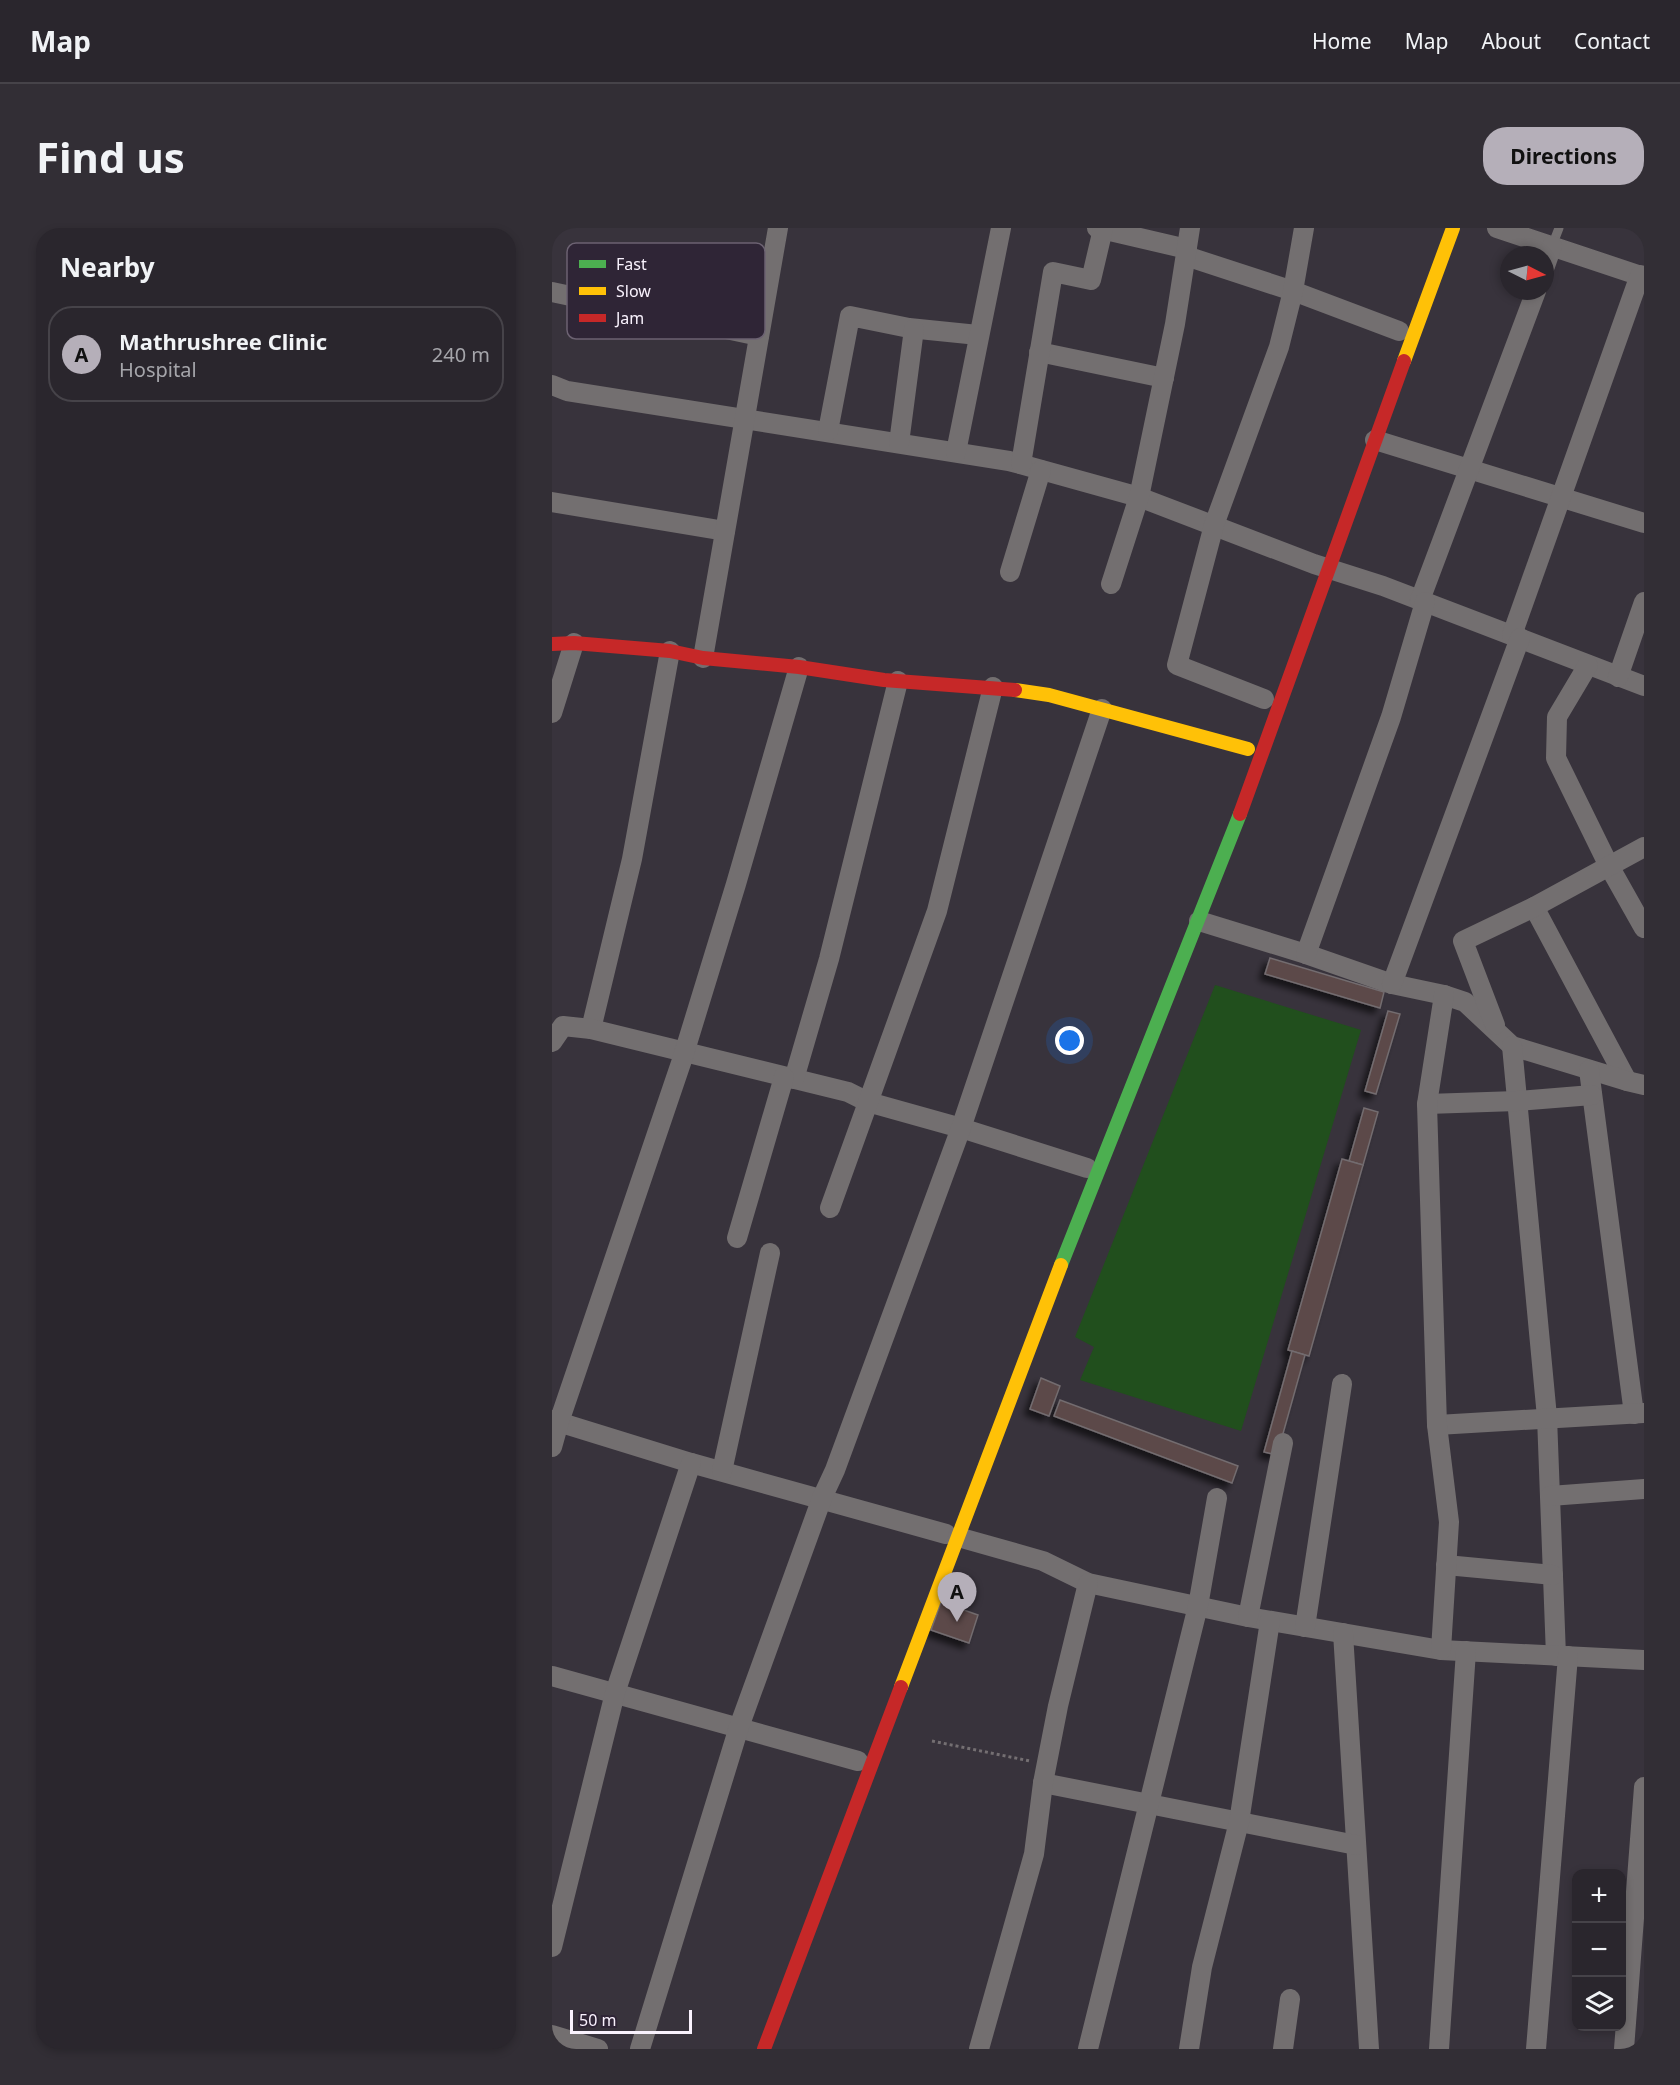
<!DOCTYPE html>
<html lang="en">
<head>
<meta charset="utf-8">
<style>
  :root { --surface:#2a262d; --page:#322e35; --text:#f1f3f6; --muted:#a5a5aa; --line:#464349; --accent:#b5afb9 }
  body { margin:0; font-family:"Noto Sans",sans-serif; background:var(--page); color:var(--text) }
  .controls { position:absolute; right:18px; bottom:18px; display:grid; overflow:hidden; border-radius:12px; box-shadow:0 3px 9px #0003 }
  .controls button { width:54px; height:54px; display:grid; place-items:center; padding:0; border:0; border-bottom:2px solid var(--line); background:var(--surface); color:var(--text); font:30px sans-serif }
  .compass { position:absolute; left:948px; top:18px; width:54px; height:54px; border-radius:50%; background:var(--surface); box-shadow:0 3px 9px #0003; rotate:96deg }
  .scale { position:absolute; left:18px; bottom:15px; width:122px; box-sizing:border-box; padding-left:6px; border:3px solid #f9f2fd; border-top:0; font-size:16px; line-height:21px; white-space:nowrap; color:#f9f2fd; -webkit-text-stroke:4px #2f2536; paint-order:stroke }
  .you { position:absolute; left:518px; top:813px; width:21px; height:21px; margin:-15px; border:4px solid #fff; border-radius:50%; background:#1a73e8; box-shadow:0 0 0 9px #1a73e833 }
  .badge { display:grid; place-items:center; width:39px; height:39px; border-radius:50%; background:var(--accent); color:#111; font-size:20px; font-weight:700 }
  .pin { position:absolute; translate:-50% -50px; filter:drop-shadow(0 2px 3px #0008) }
  .pin::after { content:''; position:absolute; top:32px; width:21px; height:18px; background:inherit; clip-path:polygon(0 0,100% 0,50% 100%) }
  .list { margin:0; padding:0; list-style:none }
  h2 { display:flex; justify-content:space-between; align-items:center; height:78px; margin:0; padding:0 24px; font-size:26px }
  h2 small { font-size:20px; font-weight:400; color:var(--muted) }
  .list li { display:grid; grid-template-columns:39px 1fr auto; gap:18px; align-items:center; box-sizing:border-box; height:96px; margin:0 12px 12px; padding:0 12px; border:2px solid var(--line); border-radius:24px }
  .list b { display:block; font-size:22px; white-space:nowrap }
  .list p { margin:0; font-size:20px; white-space:nowrap; color:var(--muted) }
  .list em { font-size:20px; font-style:normal; color:var(--muted) }
  .icon { flex:none; width:33px; height:33px; fill:none; stroke:currentColor; stroke-width:2; stroke-linecap:round; stroke-linejoin:round }
  .map { position:relative; flex:none; width:1092px; height:1821px; overflow:hidden; border-radius:24px }
  header { display:flex; align-items:center; gap:36px; box-sizing:border-box; height:84px; padding:0 30px; background:var(--surface); border-bottom:2px solid var(--line) }
  header strong { font-size:28px }
  nav { display:flex; gap:33px; margin-inline-start:auto; font-size:21px }
  .intro { display:flex; align-items:center; justify-content:space-between; box-sizing:border-box; height:144px; padding:0 36px }
  h1 { margin:0; font-size:42px }
  .button { padding:15px 27px; border-radius:24px; background:var(--accent); color:#111; font-size:21px; font-weight:700 }
  main { display:flex; gap:36px; padding:0 36px }
  aside { flex:1; background:var(--surface); border-radius:24px; box-shadow:0 3px 9px #0003 }
  .map>svg:first-child { display:block }
  .green { fill:#214f1d }
  .building { fill:#5b4948; stroke:#736c6f; stroke-width:1.5; filter:url(#shadow) }
  .lines { fill:none; stroke-linecap:round; stroke-linejoin:round }
  .path { stroke:#746f72; stroke-width:3; stroke-dasharray:3 3; stroke-linecap:butt }
  .lane { stroke:#736f70; stroke-width:9 }
  .street { stroke:#736f70; stroke-width:20 }
  .fast { stroke:#4caf50; stroke-width:14 }
  .slow { stroke:#ffc107; stroke-width:14 }
  .jam { stroke:#c62828; stroke-width:14 }
  .key { fill:#2f2536; stroke:#6c6272; stroke-width:1.5 }
  .key-label { font-size:16px; fill:#f9f2fd }
</style>
</head>
<body>
<header>
<strong>Map</strong>
<nav><a>Home</a><a>Map</a><a>About</a><a>Contact</a></nav>
</header>
<div class="intro"><h1>Find us</h1><a class="button">Directions</a></div>
<main>
<aside>
<h2>Nearby<small></small></h2>
<ul class="list">
<li><span class="badge">A</span><div><b>Mathrushree Clinic</b><p>Hospital</p></div><em>240 m</em></li>
</ul>
</aside>
<div class="map">
<svg width="1092" height="1821" viewBox="0 0 1092 1821">
  <defs>
    <filter id="shadow"><feDropShadow dx="-5.5" dy="5.5" stdDeviation="3" flood-color="#0009"/></filter>
  </defs>
  <rect width="100%" height="100%" fill="#38333c"/>
  <path class="green" d="M 663,757 L 809,802 L 689,1203 L 528,1152 L 542,1119 L 523,1109 Z"/>
  <g class="building">
    <path d="M 718,730 L 832,764 L 828,780 L 713,746 Z"/>
    <path d="M 836,783 L 848,786 L 824,866 L 813,863 Z"/>
    <path d="M 812,880 L 826,884 L 811,937 L 797,933 Z"/>
    <path d="M 790,931 L 811,937 L 757,1128 L 736,1122 Z"/>
    <path d="M 740,1123 L 753,1127 L 725,1227 L 712,1224 Z"/>
    <path d="M 489,1150 L 508,1158 L 497,1188 L 478,1181 Z"/>
    <path d="M 508,1172 L 686,1238 L 680,1255 L 502,1188 Z"/>
    <path d="M 389,1374 L 426,1387 L 417,1415 L 379,1402 Z"/>
  </g>
  <g class="lines">
    <path class="path" d="M 380,1513 L 478,1533"/>
    <path class="lane" d="M 1000,18 L 1007,0"/>
    <g class="street">
      <path d="M 545,0 L 635,21"/>
      <path d="M 945,0 L 1092,49"/>
      <path d="M 634,28 L 741,63 L 847,103"/>
      <path d="M 993,38 L 1000,18"/>
      <path d="M 0,64 L 207,108"/>
      <path d="M 487,124 L 612,150"/>
      <path d="M 0,157 L 15,163 L 457,233 L 587,269 L 762,336 L 831,358 L 1092,458"/>
      <path d="M 276,203 L 298,88 L 357,100 L 426,107"/>
      <path d="M 823,212 L 1092,295"/>
      <path d="M 347,215 L 362,101"/>
      <path d="M 404,224 L 449,0"/>
      <path d="M 469,236 L 501,44 L 539,52 L 551,1"/>
      <path d="M 0,274 L 173,303"/>
      <path d="M 458,344 L 489,242"/>
      <path d="M 559,356 L 587,269 L 623,96 L 638,0"/>
      <path d="M 868,372 L 984,63"/>
      <path d="M 960,407 L 1088,47"/>
      <path d="M 151,430 L 226,0"/>
      <path d="M 1036,437 L 1005,489 L 1004,530 L 1057,638 L 1092,700"/>
      <path d="M 1066,449 L 1092,374"/>
      <path d="M 712,471 L 625,437 L 662,297 L 727,119 L 741,63 L 752,0"/>
      <path d="M 0,485 L 22,415"/>
      <path d="M 982,679 L 1075,853"/>
      <path d="M 647,693 L 754,726 L 840,756 L 892,767 L 913,774 L 960,818 L 1075,853 L 1092,857"/>
      <path d="M 754,726 L 839,489 L 873,374"/>
      <path d="M 840,756 L 968,410"/>
      <path d="M 943,797 L 911,713 L 982,679 L 1092,619"/>
      <path d="M 39,801 L 80,631 L 118,423"/>
      <path d="M 0,814 L 11,798 L 39,801 L 296,864 L 316,874 L 409,900 L 535,940"/>
      <path d="M 960,818 L 995,1189 L 1004,1428"/>
      <path d="M 1037,842 L 1082,1186"/>
      <path d="M 242,851 L 277,731 L 346,453"/>
      <path d="M 875,876 L 965,873 L 1040,867"/>
      <path d="M 278,980 L 385,683 L 441,459"/>
      <path d="M 185,1010 L 232,849"/>
      <path d="M 0,1192 L 139,1235 L 394,1306"/>
      <path d="M 885,1197 L 1092,1185"/>
      <path d="M 0,1219 L 7,1194 L 130,832 L 184,656 L 247,439"/>
      <path d="M 170,1243 L 218,1025"/>
      <path d="M 998,1268 L 1092,1261"/>
      <path d="M 406,1309 L 491,1333 L 536,1355 L 696,1389 L 889,1422 L 1092,1432"/>
      <path d="M 894,1337 L 1001,1347"/>
      <path d="M 696,1389 L 731,1215"/>
      <path d="M 753,1399 L 790,1156"/>
      <path d="M 791,1405 L 817,1821"/>
      <path d="M 889,1422 L 897,1294 L 885,1197 L 875,876 L 892,767"/>
      <path d="M 0,1448 L 306,1533"/>
      <path d="M 491,1555 L 804,1617"/>
      <path d="M 0,1719 L 63,1465 L 139,1235"/>
      <path d="M 0,1807 L 46,1821"/>
      <path d="M 88,1821 L 187,1499 L 270,1270 L 283,1242 L 409,900 L 550,481"/>
      <path d="M 427,1821 L 482,1626 L 491,1555 L 506,1478 L 536,1355"/>
      <path d="M 536,1821 L 646,1378 L 665,1270"/>
      <path d="M 637,1821 L 650,1739 L 687,1594 L 718,1393"/>
      <path d="M 731,1821 L 738,1771"/>
      <path d="M 887,1821 L 914,1423"/>
      <path d="M 984,1821 L 1016,1428"/>
      <path d="M 1072,1821 L 1092,1559"/>
    </g>
    <path class="fast" d="M 509,1037 L 688,586"/>
    <g class="slow">
      <path d="M 852,133 L 901,0"/>
      <path d="M 463,462 L 497,467 L 696,521"/>
      <path d="M 349,1459 L 509,1037"/>
    </g>
    <g class="jam">
      <path d="M 0,416 L 22,415 L 118,423 L 151,430 L 247,439 L 332,452 L 463,462"/>
      <path d="M 688,586 L 852,133"/>
      <path d="M 212,1821 L 349,1459"/>
    </g>
  </g>
  <rect x="15" y="15" width="198" height="96" rx="9" class="key"/>
  <rect x="27" y="32" width="27" height="8" fill="#4caf50"/>
  <rect x="27" y="59" width="27" height="8" fill="#ffc107"/>
  <rect x="27" y="86" width="27" height="8" fill="#c62828"/>
  <g class="key-label">
    <text x="64" y="42">Fast</text>
    <text x="64" y="69">Slow</text>
    <text x="64" y="96">Jam</text>
  </g>
</svg>
<div class="controls">
<button>+</button>
<button>−</button>
<button><svg class="icon" aria-label="layers" viewBox="0 0 24 24"><path d="M12 4l9 5-9 5-9-5zM3 14l9 5 9-5"/></svg></button>
</div>
<svg class="compass" viewBox="-18 -18 36 36"><path d="M0-13l5 13h-10z" fill="#e53935"/><path d="M0 13l5-13h-10z" fill="#a5a5aa"/></svg>
<div class="scale">50 m</div>
<div class="you"></div>
<div class="pin badge" style="left:405px;top:1394px">A</div>
</div>
</main>
</body>
</html>
